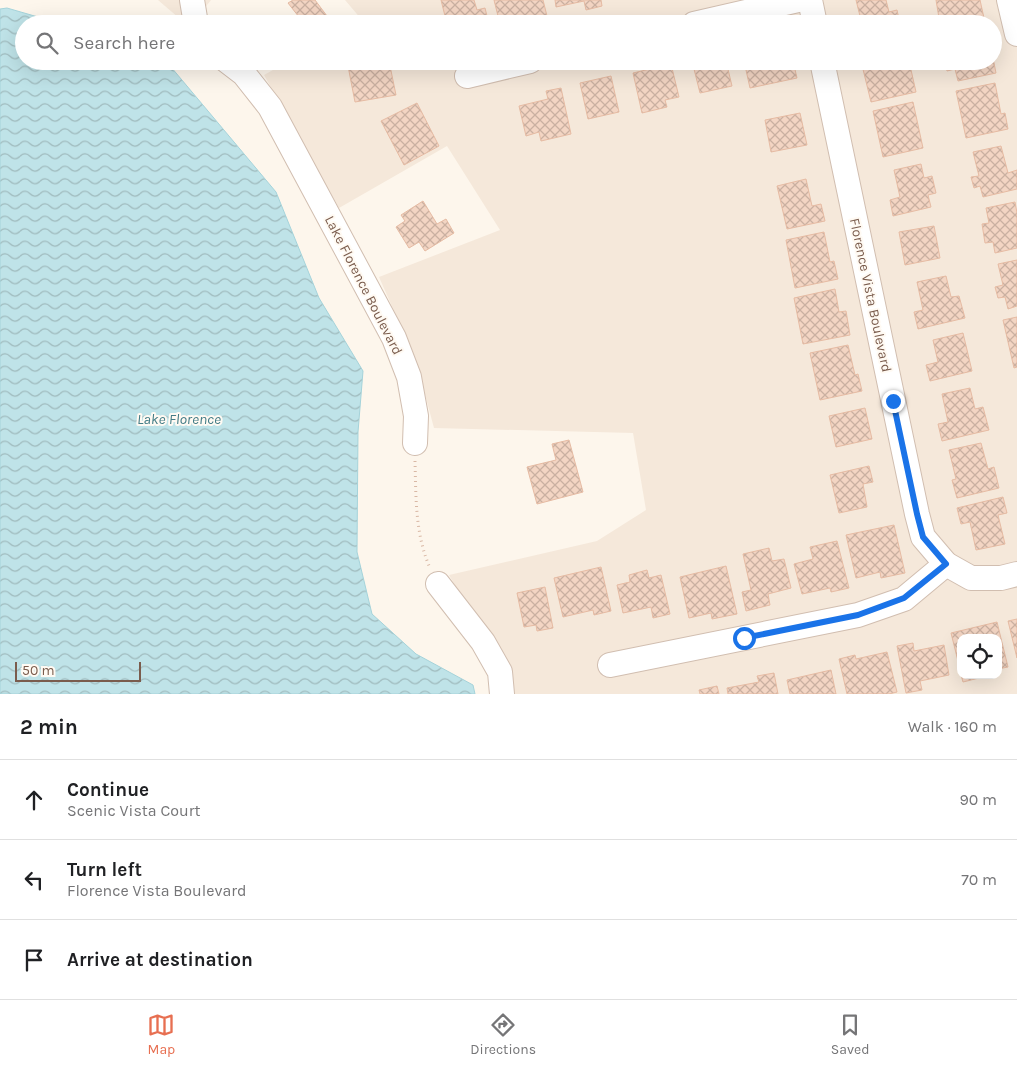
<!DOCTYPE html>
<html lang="en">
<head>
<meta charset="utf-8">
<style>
  :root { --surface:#fff; --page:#f2f2f2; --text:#202124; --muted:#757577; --line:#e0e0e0; --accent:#e76f51 }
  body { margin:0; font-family:Karla,sans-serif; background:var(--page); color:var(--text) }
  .controls { position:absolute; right:15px; bottom:15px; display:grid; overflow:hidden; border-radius:10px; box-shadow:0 5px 20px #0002 }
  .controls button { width:45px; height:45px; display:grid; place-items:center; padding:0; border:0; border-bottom:1px solid var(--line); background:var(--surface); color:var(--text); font:25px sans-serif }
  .scale { position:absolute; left:15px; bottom:12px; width:126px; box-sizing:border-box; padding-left:5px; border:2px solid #7a5c4d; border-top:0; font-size:14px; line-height:18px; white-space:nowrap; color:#7a5c4d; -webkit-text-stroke:4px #fffaf3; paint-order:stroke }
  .stop { position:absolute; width:15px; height:15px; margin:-11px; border:4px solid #1a73e8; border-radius:50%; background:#fff }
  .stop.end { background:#1a73e8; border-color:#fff; box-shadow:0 1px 5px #0008 }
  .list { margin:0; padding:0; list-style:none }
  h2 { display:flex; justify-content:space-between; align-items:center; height:65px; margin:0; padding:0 20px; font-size:21px }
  h2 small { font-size:16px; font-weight:400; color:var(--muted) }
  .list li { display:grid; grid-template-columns:32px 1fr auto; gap:15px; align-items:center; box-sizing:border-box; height:80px; padding:0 20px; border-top:1px solid var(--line) }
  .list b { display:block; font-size:19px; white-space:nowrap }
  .list p { margin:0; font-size:16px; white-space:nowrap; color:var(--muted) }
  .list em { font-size:16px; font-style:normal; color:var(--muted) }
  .icon { flex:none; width:28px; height:28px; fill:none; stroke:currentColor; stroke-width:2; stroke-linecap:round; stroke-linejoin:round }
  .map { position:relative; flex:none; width:1017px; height:694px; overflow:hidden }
  .search { position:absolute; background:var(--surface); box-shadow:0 5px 20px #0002; left:15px; right:15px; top:15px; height:55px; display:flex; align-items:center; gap:12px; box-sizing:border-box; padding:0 18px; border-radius:28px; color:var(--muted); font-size:19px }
  .sheet { height:305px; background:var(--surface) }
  nav { display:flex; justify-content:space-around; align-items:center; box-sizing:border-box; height:70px; border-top:1px solid var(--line); background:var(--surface); font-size:14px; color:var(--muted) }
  nav a { display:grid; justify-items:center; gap:2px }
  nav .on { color:var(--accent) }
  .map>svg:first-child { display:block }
  .residential { fill:#f5e8da; fill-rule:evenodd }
  .water { fill:url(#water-waves); stroke:#a5d3da }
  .building { fill:url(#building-cross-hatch); stroke:#e6bba3 }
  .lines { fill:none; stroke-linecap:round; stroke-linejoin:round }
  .minor-casing { stroke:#d1beb0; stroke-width:26 }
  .path { stroke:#d9b8a5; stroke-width:3; stroke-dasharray:1 4; stroke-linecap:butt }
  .minor { stroke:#fff; stroke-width:24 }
  .route { stroke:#1a73e8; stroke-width:6 }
  .labels { text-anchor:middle; stroke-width:4; stroke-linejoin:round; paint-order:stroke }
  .street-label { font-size:14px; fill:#7a5c4d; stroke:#fffaf3 }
  .water-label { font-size:15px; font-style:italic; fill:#437c86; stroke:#fffaf3 }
</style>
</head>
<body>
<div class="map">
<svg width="1017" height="694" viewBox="0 0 1017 694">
  <defs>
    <pattern id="water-waves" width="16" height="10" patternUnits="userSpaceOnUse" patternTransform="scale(1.25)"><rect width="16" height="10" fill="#bfe3e8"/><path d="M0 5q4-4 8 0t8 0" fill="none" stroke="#a0bbbe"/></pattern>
    <pattern id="building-cross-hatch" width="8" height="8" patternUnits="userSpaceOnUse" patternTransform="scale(1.25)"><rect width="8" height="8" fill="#f3d5c3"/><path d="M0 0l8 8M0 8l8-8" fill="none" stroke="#cab0a1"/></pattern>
  </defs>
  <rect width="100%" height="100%" fill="#fdf6ec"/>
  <g class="residential">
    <path d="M 158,0 L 211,0 L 192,24 L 186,24 Z"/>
    <path d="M 345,0 L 1017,0 L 1017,694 L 515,694 L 497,644 L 474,618 L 449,575 L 597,541 L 646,510 L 633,433 L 434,428 L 416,361 L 379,277 L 500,230 L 447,146 L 339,208 L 264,75 L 289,61 L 993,61 L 993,24 L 356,24 L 362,20 ZM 961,638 L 998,638 L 998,675 L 961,675 Z"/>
  </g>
  <path class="water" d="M 7,8 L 62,24 L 24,24 L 24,61 L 158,61 L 171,67 L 276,192 L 319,298 L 363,371 L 358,432 L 357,552 L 372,614 L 416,654 L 473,685 L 475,694 L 0,694 L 0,9 Z"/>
  <g class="building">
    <path d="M 293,0 L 315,0 L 333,24 L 290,24 L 299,17 L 288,3 Z"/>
    <path d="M 441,0 L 474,0 L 477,10 L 485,8 L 489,24 L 447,24 Z"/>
    <path d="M 494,0 L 543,0 L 548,20 L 531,24 L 529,18 L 500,24 Z"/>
    <path d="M 555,0 L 601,0 L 602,6 L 586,10 L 584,1 L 556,7 Z"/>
    <path d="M 856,0 L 886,0 L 889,12 L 897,10 L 900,24 L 862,24 Z"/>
    <path d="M 936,0 L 980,0 L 984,18 L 955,24 L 940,24 Z"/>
    <path d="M 993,58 L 996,73 L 958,81 L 955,69 L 947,71 L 945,61 L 993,61 Z"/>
    <path d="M 347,61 L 389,61 L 396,95 L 355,102 Z"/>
    <path d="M 692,61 L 726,61 L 732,86 L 700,93 Z"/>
    <path d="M 744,61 L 793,61 L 797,78 L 750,88 Z"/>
    <path d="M 861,61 L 909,61 L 916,92 L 871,102 Z"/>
    <path d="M 671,64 L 679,97 L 665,100 L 667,107 L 642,113 L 633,73 Z"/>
    <path d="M 611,76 L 619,112 L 588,119 L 580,83 Z"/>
    <path d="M 995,83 L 1001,114 L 1005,113 L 1008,129 L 966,138 L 956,91 Z"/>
    <path d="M 561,88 L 571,134 L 541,141 L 539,132 L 526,136 L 519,106 L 548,99 L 546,91 Z"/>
    <path d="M 913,102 L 923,148 L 883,157 L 873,111 Z"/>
    <path d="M 417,103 L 439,146 L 404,165 L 381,121 Z"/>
    <path d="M 800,113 L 807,145 L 771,152 L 765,120 Z"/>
    <path d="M 1001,146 L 1008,173 L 1017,170 L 1017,189 L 983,197 L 980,186 L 974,188 L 971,177 L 979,176 L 973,152 Z"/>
    <path d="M 921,164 L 924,178 L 932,176 L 936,193 L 928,195 L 931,207 L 893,216 L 890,200 L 900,197 L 894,170 Z"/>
    <path d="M 806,179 L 812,206 L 821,204 L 825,221 L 787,229 L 777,186 Z"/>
    <path d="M 423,201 L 437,224 L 446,219 L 454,233 L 425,251 L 419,242 L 409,248 L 396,227 L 405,221 L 401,215 Z"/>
    <path d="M 1015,202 L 1017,213 L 1017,248 L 995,253 L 993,242 L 985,243 L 982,224 L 989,223 L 986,208 Z"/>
    <path d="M 934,226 L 940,258 L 905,265 L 899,232 Z"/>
    <path d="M 824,232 L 830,262 L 834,261 L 838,279 L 795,288 L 786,240 Z"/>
    <path d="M 1017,260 L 1017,306 L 1008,309 L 1005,297 L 998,298 L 995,287 L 1003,285 L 998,264 Z"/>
    <path d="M 946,276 L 951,297 L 959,296 L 965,318 L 918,329 L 914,312 L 923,310 L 917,282 Z"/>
    <path d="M 835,289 L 839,312 L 846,311 L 850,335 L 803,344 L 794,298 Z"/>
    <path d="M 1017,317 L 1017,367 L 1014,368 L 1003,320 Z"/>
    <path d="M 963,333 L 972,371 L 930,381 L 926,365 L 938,362 L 933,340 Z"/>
    <path d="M 848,345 L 855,375 L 858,374 L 862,391 L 820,400 L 810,353 Z"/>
    <path d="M 970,388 L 975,409 L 983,407 L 989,430 L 942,441 L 938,424 L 948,422 L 942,394 Z"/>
    <path d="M 865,408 L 872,439 L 836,447 L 829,416 Z"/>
    <path d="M 569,440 L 583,492 L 537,504 L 527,467 L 556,460 L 552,444 Z"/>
    <path d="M 981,443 L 988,469 L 994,467 L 999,488 L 957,498 L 952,480 L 956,479 L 949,450 Z"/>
    <path d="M 869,466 L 873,482 L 863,484 L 867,507 L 839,513 L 830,475 Z"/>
    <path d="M 1003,497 L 1007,513 L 998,515 L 1005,544 L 976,550 L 970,522 L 961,524 L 957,508 Z"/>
    <path d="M 894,525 L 905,573 L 881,578 L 880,572 L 856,578 L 846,535 Z"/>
    <path d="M 837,541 L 849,588 L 831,592 L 830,588 L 802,594 L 794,564 L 813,559 L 810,547 Z"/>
    <path d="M 769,548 L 772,561 L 784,559 L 791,588 L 768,594 L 770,605 L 746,611 L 742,592 L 751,590 L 743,554 Z"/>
    <path d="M 726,566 L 737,614 L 712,619 L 711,613 L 689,618 L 680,577 Z"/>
    <path d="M 601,567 L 611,611 L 594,615 L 593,610 L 563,617 L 554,578 Z"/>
    <path d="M 647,570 L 649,578 L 661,575 L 670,614 L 653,618 L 651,607 L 623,613 L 617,585 L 630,582 L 629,575 Z"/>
    <path d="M 545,587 L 553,628 L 537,631 L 536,625 L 524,627 L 517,593 Z"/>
    <path d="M 1017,619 L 1017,658 L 1008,621 Z"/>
    <path d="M 997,622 L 1008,667 L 998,669 L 998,638 L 961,638 L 961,673 L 951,633 Z"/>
    <path d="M 913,643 L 914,651 L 944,645 L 949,675 L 920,681 L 922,690 L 906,693 L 897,646 Z"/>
    <path d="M 887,652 L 897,692 L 889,694 L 847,694 L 839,659 L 855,655 L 856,659 Z"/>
    <path d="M 831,670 L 836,694 L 790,694 L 787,680 Z"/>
    <path d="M 774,673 L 778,694 L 728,694 L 727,688 L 759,682 L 757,676 Z"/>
    <path d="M 961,675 L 991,675 L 963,682 Z"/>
    <path d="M 717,686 L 719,694 L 700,694 L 699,690 Z"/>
  </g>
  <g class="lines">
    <g class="minor-casing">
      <g id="minor">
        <path d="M 192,0 L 196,24"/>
        <path d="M 810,0 L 815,24"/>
        <path d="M 1009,0 L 1017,34"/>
        <path d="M 694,24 L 798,0"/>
        <path d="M 227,61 L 244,74 L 270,107 L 394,338 L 409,377 L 416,416 L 415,443"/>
        <path d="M 822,61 L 917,514 L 923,537 L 946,564 L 971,578 L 1001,578 L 1017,574"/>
        <path d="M 467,76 L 530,61"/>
        <path d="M 438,584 L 483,642 L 500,672 L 502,694"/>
        <path d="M 610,665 L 858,615 L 904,599 L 946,564"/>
      </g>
    </g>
    <path class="path" d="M 415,461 C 416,497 415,534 430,568"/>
    <use href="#minor" class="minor"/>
  </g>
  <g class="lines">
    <path class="route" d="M 744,638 L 858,615 L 904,598 L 946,564 L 923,537 L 917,514 L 893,401"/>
  </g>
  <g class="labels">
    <g class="street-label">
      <text transform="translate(364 285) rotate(63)" y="5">Lake Florence Boulevard</text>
      <text transform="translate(871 295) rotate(78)" y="5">Florence Vista Boulevard</text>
    </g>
    <g class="water-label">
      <text x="179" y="424">Lake Florence</text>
    </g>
  </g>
</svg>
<div class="controls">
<button><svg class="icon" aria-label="locate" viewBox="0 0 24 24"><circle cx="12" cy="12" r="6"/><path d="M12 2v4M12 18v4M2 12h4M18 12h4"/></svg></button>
</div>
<div class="scale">50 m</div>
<div class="stop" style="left:744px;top:638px"></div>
<div class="stop end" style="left:893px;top:401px"></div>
<div class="search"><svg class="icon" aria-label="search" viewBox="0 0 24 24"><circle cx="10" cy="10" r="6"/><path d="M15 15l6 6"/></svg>Search here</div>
</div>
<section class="sheet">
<h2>2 min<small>Walk · 160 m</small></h2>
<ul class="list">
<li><svg class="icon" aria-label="ahead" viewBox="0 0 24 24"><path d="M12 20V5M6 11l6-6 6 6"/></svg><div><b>Continue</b><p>Scenic Vista Court</p></div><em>90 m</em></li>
<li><svg class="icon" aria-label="left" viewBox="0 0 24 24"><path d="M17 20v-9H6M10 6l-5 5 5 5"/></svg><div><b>Turn left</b><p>Florence Vista Boulevard</p></div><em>70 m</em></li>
<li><svg class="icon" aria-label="arrive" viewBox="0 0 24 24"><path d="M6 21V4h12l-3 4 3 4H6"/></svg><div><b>Arrive at destination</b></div></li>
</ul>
</section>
<nav>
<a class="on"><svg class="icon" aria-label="map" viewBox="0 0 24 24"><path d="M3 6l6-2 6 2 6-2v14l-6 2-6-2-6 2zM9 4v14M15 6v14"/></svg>Map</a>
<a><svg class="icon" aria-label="directions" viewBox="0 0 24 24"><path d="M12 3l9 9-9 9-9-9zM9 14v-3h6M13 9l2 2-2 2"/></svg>Directions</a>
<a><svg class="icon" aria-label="saved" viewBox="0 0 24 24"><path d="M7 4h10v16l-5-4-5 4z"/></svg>Saved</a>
</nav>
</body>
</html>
